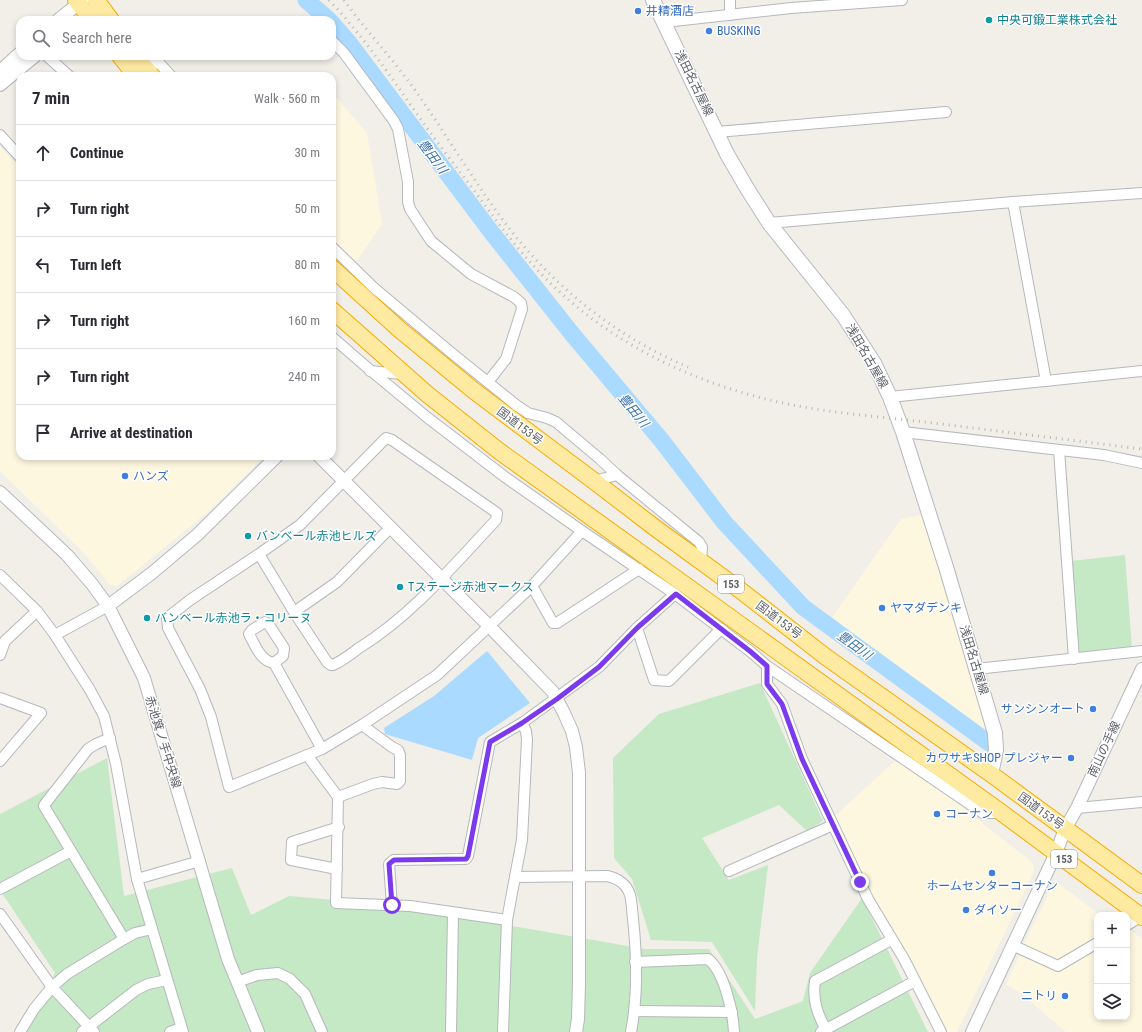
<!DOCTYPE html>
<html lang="en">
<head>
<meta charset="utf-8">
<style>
  :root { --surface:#fff; --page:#f7f7f7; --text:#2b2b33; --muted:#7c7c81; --line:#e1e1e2 }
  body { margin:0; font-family:"Roboto Condensed","Noto Sans JP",sans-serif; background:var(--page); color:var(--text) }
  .controls { position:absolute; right:12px; bottom:12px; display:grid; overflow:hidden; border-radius:8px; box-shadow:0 2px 6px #0003 }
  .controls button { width:36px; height:36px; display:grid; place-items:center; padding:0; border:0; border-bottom:1px solid var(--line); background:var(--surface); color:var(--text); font:20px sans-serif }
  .stop { position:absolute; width:12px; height:12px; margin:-9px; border:3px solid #7c3aed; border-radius:50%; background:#fff }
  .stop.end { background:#7c3aed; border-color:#fff; box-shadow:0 1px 4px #0008 }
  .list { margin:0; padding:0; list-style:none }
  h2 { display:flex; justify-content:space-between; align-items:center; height:52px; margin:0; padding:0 16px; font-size:17px }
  h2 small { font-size:13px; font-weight:400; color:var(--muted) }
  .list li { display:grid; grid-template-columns:26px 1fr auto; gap:12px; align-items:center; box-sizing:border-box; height:56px; padding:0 16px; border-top:1px solid var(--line) }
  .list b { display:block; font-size:15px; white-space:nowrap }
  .list em { font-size:13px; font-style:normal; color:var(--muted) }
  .icon { flex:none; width:22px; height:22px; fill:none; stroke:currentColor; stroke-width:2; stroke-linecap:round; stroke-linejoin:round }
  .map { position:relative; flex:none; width:1142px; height:1032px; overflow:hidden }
  .search { position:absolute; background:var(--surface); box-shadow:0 2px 6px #0003; left:16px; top:16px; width:320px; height:44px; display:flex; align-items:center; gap:10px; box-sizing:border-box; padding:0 14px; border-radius:12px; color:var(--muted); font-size:15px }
  .panel { position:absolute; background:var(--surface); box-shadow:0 2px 6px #0003; left:16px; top:72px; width:320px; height:388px; border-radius:12px }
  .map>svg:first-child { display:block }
  .commercial { fill:#fef7e0 }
  .green { fill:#c5e8c5 }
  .water { fill:#aadaff }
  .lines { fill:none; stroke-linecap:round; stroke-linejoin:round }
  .river { stroke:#aadaff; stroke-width:17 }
  .minor-casing { stroke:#b5b8bc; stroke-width:12 }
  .tertiary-casing { stroke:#b5b8bc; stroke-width:14 }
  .secondary-casing { stroke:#b6babf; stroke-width:16 }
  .trunk-casing { stroke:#f9ab00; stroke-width:18 }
  .minor { stroke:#fff; stroke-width:10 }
  .tertiary { stroke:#fff; stroke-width:12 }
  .secondary { stroke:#fff; stroke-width:14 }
  .trunk { stroke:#feeaa1; stroke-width:16 }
  .rail { stroke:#b6b7b8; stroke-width:3; stroke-dasharray:1 5; stroke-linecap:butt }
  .route { stroke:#7c3aed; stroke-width:5 }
  .shop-dot { fill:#3f7fe0; stroke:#fff; stroke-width:1.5 }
  .culture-dot { fill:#0f9aa8; stroke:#fff; stroke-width:1.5 }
  .labels { text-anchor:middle; stroke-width:3; stroke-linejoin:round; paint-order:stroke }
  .shield { fill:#fff; stroke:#8f9295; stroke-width:1 }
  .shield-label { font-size:11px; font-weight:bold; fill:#5f6368 }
  .shop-label { font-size:12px; fill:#366cbe; stroke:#fff; text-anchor:start }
  .culture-label { font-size:12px; fill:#0d838f; stroke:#fff; text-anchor:start }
  .street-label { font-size:12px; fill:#5f6368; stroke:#fff }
  .water-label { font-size:13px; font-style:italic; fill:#4174aa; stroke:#fff }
</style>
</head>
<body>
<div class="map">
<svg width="1142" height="1032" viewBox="0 0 1142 1032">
  <rect width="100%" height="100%" fill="#f1efe8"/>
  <g class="commercial">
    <path d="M 333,94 L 367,133 L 382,224 L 356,262 L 332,239 L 332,96 Z"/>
    <path d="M 0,147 L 20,168 L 20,456 L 265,456 L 209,511 L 117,586 L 110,585 L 85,554 L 0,471 Z"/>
    <path d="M 923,515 L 991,737 L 831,619 L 901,519 Z"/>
    <path d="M 896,760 L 943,792 L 1033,863 L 1034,871 L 957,1032 L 944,1032 L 874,904 L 834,817 Z"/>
    <path d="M 1059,884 L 1100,915 L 1097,915 L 1097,937 L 1058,960 L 1024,944 L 1052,887 Z"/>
    <path d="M 1130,930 L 1142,939 L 1142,1032 L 1066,1032 L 1018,991 L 1006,985 L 1020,954 L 1058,972 L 1097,950 L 1097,1017 L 1127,1017 L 1127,932 Z"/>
  </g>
  <g class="green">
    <path d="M 1125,555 L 1132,649 L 1081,654 L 1077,651 L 1071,561 Z"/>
    <path d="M 760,683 L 823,821 L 807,831 L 779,805 L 702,838 L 729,880 L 768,865 L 757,958 L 755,1011 L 712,942 L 651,940 L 632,879 L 614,858 L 613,758 L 659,714 Z"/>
    <path d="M 107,758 L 124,896 L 232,868 L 251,915 L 289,896 L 392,905 L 645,949 L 709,949 L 755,1019 L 803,1001 L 810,973 L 862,898 L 928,1032 L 23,1032 L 55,973 L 0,890 L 0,814 Z"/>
  </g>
  <path class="water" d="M 487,651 L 530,703 L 478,738 L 472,760 L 385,734 L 384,728 L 434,696 Z"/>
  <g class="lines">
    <g class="river">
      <path d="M 306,0 L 329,20"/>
      <path d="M 332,23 L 350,44 L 492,233 L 573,335 L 662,441 L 724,522 L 803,607 L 989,743"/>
    </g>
    <g class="minor-casing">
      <g id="minor">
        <path d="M 730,15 L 730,0"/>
        <path d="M 665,22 L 791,8 L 902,0"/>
        <path d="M 332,41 L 344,53 L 394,121 L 398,129 L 408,182 L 408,202 L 410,209 L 431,241 L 471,274 L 514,297 L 521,303 L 522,309 L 506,359 L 488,382"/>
        <path d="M 47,56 L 69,76"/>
        <path d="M 140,61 L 160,64 L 171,76"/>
        <path d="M 717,132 L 946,112"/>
        <path d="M 0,135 L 20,157"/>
        <path d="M 1013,202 L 1046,381"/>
        <path d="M 769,223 L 1013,202 L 1142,193"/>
        <path d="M 332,247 L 373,287 L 448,350 L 516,405 L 528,413 L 547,418 L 556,422 L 600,459 L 617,475 L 699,542 L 702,547 L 701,562"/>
        <path d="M 332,337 L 370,370 L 428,418 L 505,477 L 582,531 L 675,594 L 751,652 L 767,666 L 767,684 L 782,704 L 802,759 L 868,899 L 904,959 L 941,1032"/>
        <path d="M 370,371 L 402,374"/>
        <path d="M 890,397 L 1142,371"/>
        <path d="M 903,432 L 1104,455 L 1142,463"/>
        <path d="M 1059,450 L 1074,659"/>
        <path d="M 594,481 L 617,475"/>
        <path d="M 259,554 L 294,612 L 327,662 L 331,665 L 333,665 C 342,661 351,654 359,648 C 412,615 453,566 496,520 L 497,513 L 392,440 L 386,438 L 300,525 L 259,554 L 190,600 L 167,618 L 168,628 L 200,689 L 211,717 L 229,787 L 322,749 L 362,725 L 437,675 L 532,586 L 582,531"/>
        <path d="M 0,575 L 37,611 L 55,635 L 90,690 L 104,716 L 116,764 L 137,879 L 200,861"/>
        <path d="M 532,586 L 553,623 L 557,623 L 639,569"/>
        <path d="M 294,612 L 337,582 L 390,528"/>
        <path d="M 637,628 L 654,680 L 669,681 L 721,629"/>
        <path d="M 55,635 L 108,606"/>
        <path d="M 0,655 L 5,641 L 37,611"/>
        <path d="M 274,663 L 283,656 L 284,648 L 269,625 L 265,622 L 252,630 L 249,634 L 250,636 C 256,647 261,661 274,663 L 322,749"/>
        <path d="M 767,666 L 983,813 L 1002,813"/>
        <path d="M 976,669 L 1142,651"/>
        <path d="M 0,698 L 41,713 L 0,761"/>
        <path d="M 110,738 L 96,744 L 88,749 L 45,804 L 44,806 L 124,939"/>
        <path d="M 307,755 L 338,797 L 336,903 L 410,906 L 507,920 L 503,1032"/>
        <path d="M 338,797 L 373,784 L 382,782 L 397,784 L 400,781 L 400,755 L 398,750 L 392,747 L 362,725"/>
        <path d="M 1077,808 L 1142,802"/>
        <path d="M 337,869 L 291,860 L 292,842 L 339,827"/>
        <path d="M 729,871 L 833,825"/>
        <path d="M 515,877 L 522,840 L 527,740 L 526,731 L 522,723"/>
        <path d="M 137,879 L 183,1032"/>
        <path d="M 0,889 L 71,851"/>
        <path d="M 392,905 L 389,864 L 394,860 L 463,859 L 466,859 L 468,856 L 490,742 L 522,723 L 599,667 L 637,628 L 675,594"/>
        <path d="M 0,914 L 52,987 L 94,1032"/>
        <path d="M 507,920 L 515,877 L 607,876 C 617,878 627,884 630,895 C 632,902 632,911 633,919 C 637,956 638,995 631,1032"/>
        <path d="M 1127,925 L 1142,916"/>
        <path d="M 1012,945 L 1058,966 L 1097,943"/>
        <path d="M 635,962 L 708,959 C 724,971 733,1012 734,1032"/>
        <path d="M 237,982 L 257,975 L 278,973 L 290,979 L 305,994 L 322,1032"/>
        <path d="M 635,1011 L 732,1012"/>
        <path d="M 20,1032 L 34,1009 L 52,987 L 67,974 L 124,939 L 135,933 L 152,929"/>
        <path d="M 82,1032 L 136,990 L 148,984 L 167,980"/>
        <path d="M 170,1032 L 181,1028"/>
        <path d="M 451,1032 L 453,913"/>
        <path d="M 821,1032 L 915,981"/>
        <path d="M 827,1032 C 818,1015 812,1001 815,981 L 891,940"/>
      </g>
    </g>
    <g class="tertiary-casing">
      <g id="tertiary">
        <path d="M 58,20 L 83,0"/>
        <path d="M 0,71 L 20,53"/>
        <path d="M 0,85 L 35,56"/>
        <path d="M 319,456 L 490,627 L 553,692 L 564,713 L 572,731 L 576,747 L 579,773 L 579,983 L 578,1019 L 576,1032"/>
        <path d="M 0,492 L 67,555 L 92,584 L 108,606 L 144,678 L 228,959 L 258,1032"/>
        <path d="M 108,606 L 152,573 L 197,535 L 277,456"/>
        <path d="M 972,1032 L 1056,853 L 1065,829 L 1077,808 L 1142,669"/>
      </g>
    </g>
    <g class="secondary-casing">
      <path id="secondary" d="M 653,0 L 727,154 L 748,190 L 769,223 L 843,315 L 874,363 L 890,397 L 903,432 L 946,567 L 995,733 L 996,750 L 991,774"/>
    </g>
    <g class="trunk-casing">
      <g id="trunk">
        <path d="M 76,0 L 92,20"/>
        <path d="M 96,0 L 111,20"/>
        <path d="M 120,56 L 136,76"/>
        <path d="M 136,56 L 152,76"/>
        <path d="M 332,268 L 399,329 L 473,390 L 542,442 L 594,481 L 654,527 L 740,590 L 826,657 L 991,774 L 1142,885"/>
        <path d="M 332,310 L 427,394 L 499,451 L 1002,813 L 1142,917"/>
      </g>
    </g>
    <use href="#minor" class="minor"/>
    <use href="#tertiary" class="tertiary"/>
    <use href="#secondary" class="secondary"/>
    <use href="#trunk" class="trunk"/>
    <g class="rail">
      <path d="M 329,0 C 362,35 389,74 417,114 C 434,138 452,162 470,185 C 490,212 509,239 531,263 C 606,347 712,394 822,410 C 856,415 891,418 925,422 C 998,431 1070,440 1142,449"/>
      <path d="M 344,0 C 366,31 393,59 415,90 C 446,134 473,180 505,223 C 553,286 615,336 688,367"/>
    </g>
  </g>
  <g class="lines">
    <path class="route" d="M 392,905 L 389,864 L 394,860 L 466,859 L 468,856 L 490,742 L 522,723 L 557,699 L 599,667 L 637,628 L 676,594 L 751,652 L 767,666 L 767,684 L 782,704 L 802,759 L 860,882"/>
  </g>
  <g class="shop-dot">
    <circle cx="638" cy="11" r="4"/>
    <circle cx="709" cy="31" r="4"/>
    <circle cx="125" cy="476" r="4"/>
    <circle cx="882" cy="608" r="4"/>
    <circle cx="1093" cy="709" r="4"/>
    <circle cx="1071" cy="758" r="4"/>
    <circle cx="937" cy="814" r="4"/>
    <circle cx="992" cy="873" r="4"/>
    <circle cx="966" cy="910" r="4"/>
    <circle cx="1065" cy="996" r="4"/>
  </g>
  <g class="culture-dot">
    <circle cx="989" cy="20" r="4"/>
    <circle cx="248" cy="536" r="4"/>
    <circle cx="400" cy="587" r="4"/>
    <circle cx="147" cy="618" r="4"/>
  </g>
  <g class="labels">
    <g class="shield">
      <rect x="718" y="575" width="26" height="18" rx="3"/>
      <rect x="1051" y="850" width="26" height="18" rx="3"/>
    </g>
    <g class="shield-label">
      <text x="731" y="588">153</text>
      <text x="1064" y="863">153</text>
    </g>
    <g class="shop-label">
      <text x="646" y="15">井精酒店</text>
      <text x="717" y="35">BUSKING</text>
      <text x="133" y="480">ハンズ</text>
      <text x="890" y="612">ヤマダデンキ</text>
      <text x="1085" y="713" text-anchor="end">サンシンオート</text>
      <text x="1063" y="762" text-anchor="end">カワサキSHOP プレジャー</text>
      <text x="945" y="818">コーナン</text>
      <text x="992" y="890" text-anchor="middle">ホームセンターコーナン</text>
      <text x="974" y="914">ダイソー</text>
      <text x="1057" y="1000" text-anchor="end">ニトリ</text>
    </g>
    <g class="culture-label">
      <text x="997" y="24">中央可鍛工業株式会社</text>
      <text x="256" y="540">バンベール赤池ヒルズ</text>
      <text x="408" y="591">Tステージ赤池マークス</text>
      <text x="155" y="622">バンベール赤池ラ・コリーヌ</text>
    </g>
    <g class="street-label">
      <text transform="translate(694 83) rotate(64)" y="4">浅田名古屋線</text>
      <text transform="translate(867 356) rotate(60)" y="4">浅田名古屋線</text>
      <text transform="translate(520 426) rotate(37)" y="4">国道153号</text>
      <text transform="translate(779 620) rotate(37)" y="4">国道153号</text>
      <text transform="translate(974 660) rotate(73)" y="4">浅田名古屋線</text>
      <text transform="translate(163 742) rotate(73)" y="4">赤池箕ノ手中央線</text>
      <text transform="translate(1104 749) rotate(-65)" y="4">南山の手線</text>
      <text transform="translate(1041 811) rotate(36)" y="4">国道153号</text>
    </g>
    <g class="water-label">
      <text transform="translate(433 156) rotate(53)" y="5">豊田川</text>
      <text transform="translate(634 410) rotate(51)" y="5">豊田川</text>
      <text transform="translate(855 645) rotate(36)" y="5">豊田川</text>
    </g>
  </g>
</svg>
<div class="controls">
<button>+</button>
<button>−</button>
<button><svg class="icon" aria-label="layers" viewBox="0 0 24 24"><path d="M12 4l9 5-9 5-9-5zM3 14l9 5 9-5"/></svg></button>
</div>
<div class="stop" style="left:392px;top:905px"></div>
<div class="stop end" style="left:860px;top:882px"></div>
<div class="search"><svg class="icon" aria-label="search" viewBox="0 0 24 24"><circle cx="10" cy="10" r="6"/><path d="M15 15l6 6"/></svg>Search here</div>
<section class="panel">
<h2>7 min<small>Walk · 560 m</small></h2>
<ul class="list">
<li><svg class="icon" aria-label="ahead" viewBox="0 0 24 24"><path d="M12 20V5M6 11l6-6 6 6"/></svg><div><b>Continue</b></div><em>30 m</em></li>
<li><svg class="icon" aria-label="right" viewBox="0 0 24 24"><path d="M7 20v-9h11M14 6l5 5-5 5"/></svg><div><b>Turn right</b></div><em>50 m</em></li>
<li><svg class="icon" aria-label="left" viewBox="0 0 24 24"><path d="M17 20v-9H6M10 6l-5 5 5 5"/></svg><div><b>Turn left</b></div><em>80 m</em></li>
<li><svg class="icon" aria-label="right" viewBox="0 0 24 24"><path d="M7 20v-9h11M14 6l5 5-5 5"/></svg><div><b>Turn right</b></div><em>160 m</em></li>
<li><svg class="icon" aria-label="right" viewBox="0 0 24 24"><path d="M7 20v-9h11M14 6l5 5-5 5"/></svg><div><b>Turn right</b></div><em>240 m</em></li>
<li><svg class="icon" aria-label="arrive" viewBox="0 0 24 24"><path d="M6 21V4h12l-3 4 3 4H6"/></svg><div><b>Arrive at destination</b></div></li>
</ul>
</section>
</div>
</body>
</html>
